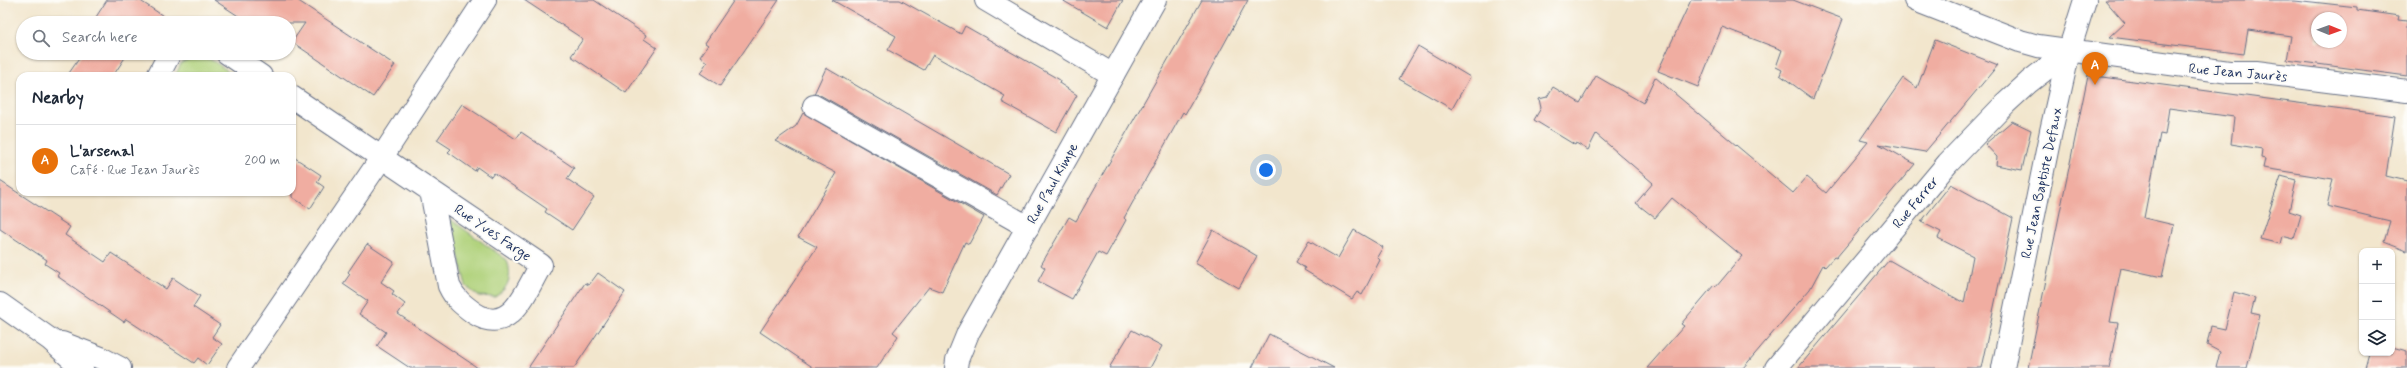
<!DOCTYPE html>
<html lang="en">
<head>
<meta charset="utf-8">
<style>
  :root { --surface:#fff; --page:#f2f2f3; --text:#1f2937; --muted:#747a83; --line:#e0e1e3; --accent:#d93025 }
  body { margin:0; font-family:Mynerve,sans-serif; background:var(--page); color:var(--text) }
  .controls { position:absolute; right:12px; bottom:12px; display:grid; overflow:hidden; border-radius:8px; box-shadow:0 1px 3px #0004 }
  .controls button { width:36px; height:36px; display:grid; place-items:center; padding:0; border:0; border-bottom:1px solid var(--line); background:var(--surface); color:var(--text); font:20px sans-serif }
  .compass { position:absolute; left:2311px; top:12px; width:36px; height:36px; border-radius:50%; background:var(--surface); box-shadow:0 1px 3px #0004; rotate:91deg }
  .you { position:absolute; left:1266px; top:170px; width:14px; height:14px; margin:-10px; border:3px solid #fff; border-radius:50%; background:#1a73e8; box-shadow:0 0 0 6px #1a73e833 }
  .badge { display:grid; place-items:center; width:26px; height:26px; border-radius:50%; background:var(--accent); color:#fff; font-size:13px; font-weight:700 }
  .pin { position:absolute; translate:-50% -33px; filter:drop-shadow(0 1px 2px #0008) }
  .pin::after { content:''; position:absolute; top:21px; width:14px; height:12px; background:inherit; clip-path:polygon(0 0,100% 0,50% 100%) }
  .list { margin:0; padding:0; list-style:none }
  h2 { display:flex; justify-content:space-between; align-items:center; height:52px; margin:0; padding:0 16px; font-size:17px }
  h2 small { font-size:13px; font-weight:400; color:var(--muted) }
  .list li { display:grid; grid-template-columns:26px 1fr auto; gap:12px; align-items:center; box-sizing:border-box; height:72px; padding:0 16px; border-top:1px solid var(--line) }
  .list b { display:block; font-size:15px; white-space:nowrap }
  .list p { margin:0; font-size:13px; white-space:nowrap; color:var(--muted) }
  .list em { font-size:13px; font-style:normal; color:var(--muted) }
  .icon { flex:none; width:22px; height:22px; fill:none; stroke:currentColor; stroke-width:2; stroke-linecap:round; stroke-linejoin:round }
  .map { position:relative; flex:none; width:2407px; height:368px; overflow:hidden }
  .search { position:absolute; background:var(--surface); box-shadow:0 1px 3px #0004; left:16px; top:16px; width:280px; height:44px; display:flex; align-items:center; gap:10px; box-sizing:border-box; padding:0 14px; border-radius:22px; color:var(--muted); font-size:15px }
  .panel { position:absolute; background:var(--surface); box-shadow:0 1px 3px #0004; left:16px; top:72px; width:280px; height:124px; border-radius:12px }
  .map>svg:first-child { display:block }
  .green { fill:#b0d27b; stroke:#66806c }
  .building { fill:#f0ada1; fill-rule:evenodd }
  .lines { fill:none; stroke-linecap:round; stroke-linejoin:round }
  .minor-casing { stroke:#666f85; stroke-width:24 }
  .minor { stroke:#fff; stroke-width:22 }
  .labels { text-anchor:middle; stroke-width:4; stroke-linejoin:round; paint-order:stroke }
  .street-label { font-size:14px; fill:#1b2f5e; stroke:#fdfcf7 }
</style>
</head>
<body>
<div class="map">
<svg width="2407" height="368" viewBox="0 0 2407 368">
  <rect width="100%" height="100%" fill="#fdfcf7"/>
  <filter id="ink" filterUnits="userSpaceOnUse"><feTurbulence type="fractalNoise" baseFrequency=".025" numOctaves="2"/><feDisplacementMap in="SourceGraphic" scale="8" xChannelSelector="R" yChannelSelector="G"/><feConvolveMatrix kernelMatrix="1 2 1 2 8 2 1 2 1" color-interpolation-filters="sRGB"/></filter>
  <filter id="wash" filterUnits="userSpaceOnUse"><feTurbulence type="fractalNoise" baseFrequency=".012" numOctaves="4" result="noise"/><feDisplacementMap in="SourceGraphic" scale="16" xChannelSelector="R" yChannelSelector="G"/><feGaussianBlur stdDeviation="0.9" result="paint"/><feColorMatrix in="noise" values="0 0 0 0 0 0 0 0 0 0 0 0 0 0 0 0 0 1.4 0 .05"/><feComposite in="paint" operator="in"/></filter>
  <g filter="url(#wash)">
    <rect width="100%" height="100%" fill="#f2e6cd"/>
    <g class="green">
      <path d="M 198,56 L 210,59 L 236,76 L 175,76 L 181,63 Z"/>
      <path d="M 450,219 L 507,260 C 512,276 510,287 495,297 L 478,296 L 466,286 Z"/>
    </g>
    <g id="blocks">
      <g class="building">
        <path d="M 107,0 L 139,0 L 174,23 L 103,23 L 104,21 L 96,17 Z"/>
        <path d="M 214,0 L 297,0 L 395,65 L 373,97 L 292,42 L 305,23 L 249,23 Z"/>
        <path d="M 524,0 L 594,0 L 646,35 L 644,39 L 657,48 L 626,93 L 571,56 L 583,39 Z"/>
        <path d="M 734,0 L 779,0 L 720,86 L 700,73 L 707,62 L 700,57 L 708,45 L 705,43 Z"/>
        <path d="M 832,0 L 900,0 L 961,34 L 965,26 L 1060,80 L 1059,83 L 1077,95 L 1056,132 L 1002,102 L 1005,96 L 933,55 L 924,70 L 888,50 L 896,36 Z"/>
        <path d="M 1062,0 L 1123,0 L 1108,27 Z"/>
        <path d="M 1202,0 L 1248,0 L 1205,79 L 1185,114 L 1183,112 L 1124,218 L 1126,220 L 1106,256 L 1098,252 L 1072,299 L 1038,281 L 1045,268 L 1041,265 L 1069,217 L 1076,221 Z"/>
        <path d="M 1691,0 L 1793,0 L 1843,19 L 1813,99 L 1780,75 L 1782,70 L 1776,67 L 1782,50 L 1722,27 L 1698,87 L 1658,71 Z"/>
        <path d="M 2105,0 L 2294,0 L 2357,7 L 2357,10 L 2399,16 L 2398,20 L 2407,21 L 2407,76 L 2287,60 L 2291,36 L 2248,30 L 2244,54 L 2110,37 L 2125,23 ZM 2317,18 L 2341,18 L 2341,42 L 2317,42 Z"/>
        <path d="M 1935,40 L 1998,65 L 1925,152 L 1879,144 L 1915,164 L 1836,258 L 1834,257 L 1825,267 L 1823,265 L 1810,289 L 1743,368 L 1647,368 L 1684,326 L 1681,324 L 1714,285 L 1716,287 L 1742,256 L 1672,198 L 1655,218 L 1636,203 L 1653,183 L 1596,134 L 1588,150 L 1576,143 L 1575,145 L 1534,120 L 1541,108 L 1539,99 L 1547,97 L 1553,87 L 1580,103 L 1596,76 L 1643,103 L 1655,77 L 1793,193 L 1807,177 L 1826,193 L 1868,142 L 1860,140 L 1903,78 L 1917,88 Z"/>
        <path d="M 1418,46 L 1470,77 L 1452,109 L 1399,79 Z"/>
        <path d="M 83,53 L 124,53 L 126,56 L 113,76 L 67,76 Z"/>
        <path d="M 826,68 L 1009,174 L 997,195 L 820,95 L 814,94 Z"/>
        <path d="M 2088,75 L 2395,116 L 2386,176 L 2407,181 L 2407,251 L 2384,242 L 2390,221 L 2327,206 L 2333,179 L 2263,168 L 2265,159 L 2261,158 L 2262,149 L 2231,144 L 2234,117 L 2169,108 L 2165,135 L 2160,134 L 2144,218 L 2174,225 L 2162,277 L 2121,268 L 2110,322 L 2118,323 L 2109,368 L 2028,368 Z"/>
        <path d="M 462,104 L 516,139 L 521,132 L 574,168 L 567,179 L 594,197 L 572,230 L 545,212 L 547,209 L 494,173 L 491,177 L 477,167 L 475,171 L 448,152 L 451,149 L 437,140 Z"/>
        <path d="M 803,113 L 984,217 L 969,244 L 965,242 L 942,292 L 929,287 L 893,332 L 898,336 L 877,368 L 814,368 L 760,332 L 817,247 L 798,237 L 836,173 L 775,141 L 796,126 Z"/>
        <path d="M 2012,121 L 2031,130 L 2022,170 L 1996,165 L 1997,157 L 1985,144 Z"/>
        <path d="M 292,156 L 321,175 L 317,182 L 324,187 L 310,209 L 292,197 Z"/>
        <path d="M 2281,176 L 2296,180 L 2289,211 L 2301,215 L 2294,239 L 2282,236 L 2280,244 L 2260,239 Z"/>
        <path d="M 0,181 L 70,227 L 65,235 L 105,262 L 111,253 L 166,289 L 173,278 L 200,296 L 193,307 L 220,325 L 212,337 L 222,344 L 207,365 L 198,358 L 194,363 L 126,319 L 124,322 L 57,276 L 59,273 L 45,264 L 47,260 L 0,229 Z"/>
        <path d="M 1951,184 L 2013,218 L 1981,368 L 1798,368 L 1889,260 L 1964,303 L 1973,256 L 1938,238 L 1941,232 L 1921,222 Z"/>
        <path d="M 1213,230 L 1257,256 L 1239,288 L 1195,263 Z"/>
        <path d="M 1354,230 L 1383,247 L 1377,257 L 1380,260 L 1362,295 L 1357,292 L 1352,299 L 1304,270 L 1305,268 L 1296,262 L 1309,241 L 1338,258 Z"/>
        <path d="M 367,244 L 394,262 L 381,282 L 394,291 L 392,294 L 405,304 L 398,314 L 478,368 L 410,368 L 377,346 L 386,332 L 359,314 L 368,301 L 343,284 L 350,274 L 348,272 Z"/>
        <path d="M 598,273 L 625,292 L 574,368 L 528,368 L 585,283 L 589,285 Z"/>
        <path d="M 2234,292 L 2255,298 L 2251,313 L 2260,315 L 2247,368 L 2216,368 L 2220,352 L 2207,345 L 2211,326 L 2225,329 Z"/>
        <path d="M 1132,330 L 1162,346 L 1150,368 L 1109,368 Z"/>
        <path d="M 1269,334 L 1334,368 L 1252,368 Z"/>
        <path d="M 2392,347 L 2407,351 L 2407,368 L 2365,368 L 2369,353 L 2392,353 Z"/>
      </g>
    </g>
  </g>
  <g filter="url(#ink)">
    <use href="#blocks" fill-opacity="0" stroke="#666f85" stroke-width="1"/>
    <g class="lines">
      <g class="minor-casing">
        <g id="minor">
          <path d="M 986,0 L 1113,75"/>
          <path d="M 1915,0 L 2020,41 L 2038,46 L 2229,72 L 2256,72 L 2407,91"/>
          <path d="M 227,53 L 261,76"/>
          <path d="M 158,76 L 170,53"/>
          <path d="M 292,97 L 541,265 C 526,290 511,337 474,313 C 463,305 455,299 449,286 L 431,191"/>
          <path d="M 814,106 L 1028,227"/>
          <path d="M 0,304 L 51,340 L 82,368"/>
          <path d="M 62,343 L 101,358 L 120,368"/>
          <path d="M 238,368 L 382,157 L 485,0"/>
          <path d="M 956,368 L 957,360 L 968,333 L 1155,0"/>
          <path d="M 1776,368 L 1948,163 L 2005,104 L 2029,82 L 2069,51"/>
          <path d="M 2003,368 L 2051,131 L 2069,51 L 2085,0"/>
        </g>
      </g>
      <use href="#minor" class="minor"/>
    </g>
  </g>
  <g class="labels">
    <g class="street-label">
      <text transform="translate(2238 72) rotate(5)" y="5">Rue Jean Jaurès</text>
      <text transform="translate(1052 183) rotate(-61)" y="5">Rue Paul Kimpe</text>
      <text transform="translate(2041 183) rotate(-78)" y="5">Rue Jean Baptiste Defaux</text>
      <text transform="translate(1915 202) rotate(-50)" y="5">Rue Ferrer</text>
      <text transform="translate(493 232) rotate(34)" y="5">Rue Yves Farge</text>
    </g>
  </g>
</svg>
<div class="controls">
<button>+</button>
<button>−</button>
<button><svg class="icon" aria-label="layers" viewBox="0 0 24 24"><path d="M12 4l9 5-9 5-9-5zM3 14l9 5 9-5"/></svg></button>
</div>
<svg class="compass" viewBox="-18 -18 36 36"><path d="M0-13l5 13h-10z" fill="#e53935"/><path d="M0 13l5-13h-10z" fill="#747a83"/></svg>
<div class="you"></div>
<div class="pin badge" style="left:2095px;top:85px;background:#e8710a">A</div>
<div class="search"><svg class="icon" aria-label="search" viewBox="0 0 24 24"><circle cx="10" cy="10" r="6"/><path d="M15 15l6 6"/></svg>Search here</div>
<section class="panel">
<h2>Nearby<small></small></h2>
<ul class="list">
<li><span class="badge" style="background:#e8710a">A</span><div><b>L'arsenal</b><p>Café · Rue Jean Jaurès</p></div><em>200 m</em></li>
</ul>
</section>
</div>
</body>
</html>
